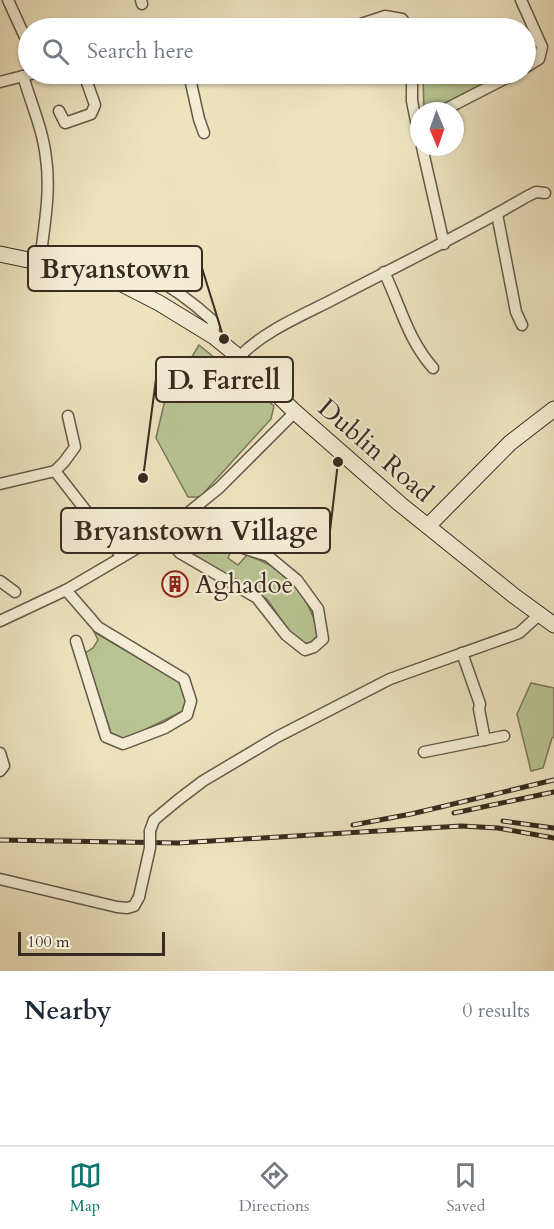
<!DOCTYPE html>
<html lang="en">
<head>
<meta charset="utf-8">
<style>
  :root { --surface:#fff; --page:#f2f2f3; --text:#1f2937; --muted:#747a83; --line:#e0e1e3; --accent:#0f766e }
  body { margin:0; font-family:Cardo,serif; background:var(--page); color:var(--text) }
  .compass { position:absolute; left:410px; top:102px; width:54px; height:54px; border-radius:50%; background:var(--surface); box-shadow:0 2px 4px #0004; rotate:178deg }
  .scale { position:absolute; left:18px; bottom:15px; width:147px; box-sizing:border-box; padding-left:6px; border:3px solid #382b20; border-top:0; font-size:16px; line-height:21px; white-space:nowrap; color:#382b20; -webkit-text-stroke:4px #f3edd5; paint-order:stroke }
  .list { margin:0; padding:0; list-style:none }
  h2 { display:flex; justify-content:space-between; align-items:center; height:78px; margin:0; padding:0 24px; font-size:26px }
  h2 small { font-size:20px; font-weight:400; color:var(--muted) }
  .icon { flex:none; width:33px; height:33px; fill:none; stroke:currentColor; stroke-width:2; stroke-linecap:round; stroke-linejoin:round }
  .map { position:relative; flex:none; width:554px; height:971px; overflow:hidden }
  .search { position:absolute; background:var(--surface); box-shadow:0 2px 4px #0004; left:18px; right:18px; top:18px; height:66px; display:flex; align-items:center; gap:15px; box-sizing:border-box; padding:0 21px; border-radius:33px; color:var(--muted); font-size:22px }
  .sheet { height:174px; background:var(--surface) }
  nav { display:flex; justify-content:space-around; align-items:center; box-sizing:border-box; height:84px; border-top:2px solid var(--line); background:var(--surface); font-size:16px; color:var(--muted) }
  nav a { display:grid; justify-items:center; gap:3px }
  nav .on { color:var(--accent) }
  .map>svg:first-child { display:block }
  .green { fill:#b8c492; stroke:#787859; stroke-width:1.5 }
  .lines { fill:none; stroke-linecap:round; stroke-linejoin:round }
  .street-casing { stroke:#655948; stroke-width:13 }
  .secondary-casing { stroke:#382b20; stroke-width:17 }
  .street { stroke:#f3edd5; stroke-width:10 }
  .secondary { stroke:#f3edd5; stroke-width:15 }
  .rail-casing { stroke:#382b20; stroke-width:5 }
  .rail { stroke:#f3edd5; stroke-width:3; stroke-dasharray:9; stroke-linecap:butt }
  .street-bridge-casing { stroke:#655948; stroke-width:13; stroke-linecap:butt }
  .street-bridge { stroke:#f3edd5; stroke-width:10 }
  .labels { text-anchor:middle; stroke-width:4.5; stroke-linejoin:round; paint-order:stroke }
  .street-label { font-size:26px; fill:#382b20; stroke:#f3edd5 }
  .poi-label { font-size:26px; fill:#382b20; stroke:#f3edd5; text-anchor:start }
  .leader { fill:none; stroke:#382b20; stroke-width:2 }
  .callout-dot { fill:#382b20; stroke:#f3edd5; stroke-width:2 }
  .callout { fill:#f3edd5; stroke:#382b20; stroke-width:2 }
  .callout-label { font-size:27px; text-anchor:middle; font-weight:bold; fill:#382b20 }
</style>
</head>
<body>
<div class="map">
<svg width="554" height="971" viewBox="0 0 554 971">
  <rect width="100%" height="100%" fill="#ede3bf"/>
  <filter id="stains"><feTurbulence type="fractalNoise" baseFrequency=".00333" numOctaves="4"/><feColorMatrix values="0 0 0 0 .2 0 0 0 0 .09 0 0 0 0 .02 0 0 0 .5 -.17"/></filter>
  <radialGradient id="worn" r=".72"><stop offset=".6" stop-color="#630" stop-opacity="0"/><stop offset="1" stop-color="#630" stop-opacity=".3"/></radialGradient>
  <g class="green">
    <path d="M 429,74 L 505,74 L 432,111 L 424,111 L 423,76 Z"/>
    <path d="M 199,345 L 274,406 L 271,419 L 200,497 L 188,497 L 156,438 L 164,404 Z"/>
    <path d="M 194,520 L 233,548 L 228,558 L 238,565 L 247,555 C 255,559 265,562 273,567 C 295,581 316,610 317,636 L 311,642 L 302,644 L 289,631 L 267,599 L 183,550 L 175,537 Z"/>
    <path d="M 94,632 L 178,681 L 186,698 L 185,710 L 128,738 L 119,738 L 111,733 L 85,653 L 93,648 L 98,640 Z"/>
    <path d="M 531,683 L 554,688 L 554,737 L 552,738 L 543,768 L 531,771 L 517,714 Z"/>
  </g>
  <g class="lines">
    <g class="street-casing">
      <g id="street">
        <path d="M 8,0 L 24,35"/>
        <path d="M 141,0 L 142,4"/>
        <path d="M 521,0 L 542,47 L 539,59 L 526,67"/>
        <path d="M 349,28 L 385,16 L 402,19 L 409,28"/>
        <path d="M 189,74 L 199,119 L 204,133"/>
        <path d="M 412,74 L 412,101 L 419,136"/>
        <path d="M 23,76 C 31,103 43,130 46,158 C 51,192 44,227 40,261"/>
        <path d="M 0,82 L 31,74"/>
        <path d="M 59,111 L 65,123 L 91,114 L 95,105 L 84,74"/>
        <path d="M 442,111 L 514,74"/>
        <path d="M 422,147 L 444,244"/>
        <path d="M 497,214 L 516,312 L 522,325"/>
        <path d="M 384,272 C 401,307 407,338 433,368"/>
        <path d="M 122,284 C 129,282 137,277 144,277 C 162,277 199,308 212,320 L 214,327 L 213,336"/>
        <path d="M 239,357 C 264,331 301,316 332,300 C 397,266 463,234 526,197 L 536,192 L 545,193"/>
        <path d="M 55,471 L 122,557"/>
        <path d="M 0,484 L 55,471 L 64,462 L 75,447 L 68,416"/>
        <path d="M 163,533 L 180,553 L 257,598 L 286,635 L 305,650 L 314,647 L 323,639 L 318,609 L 297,580 L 268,556 L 240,547"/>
        <path d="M 0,581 L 15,592"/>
        <path d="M 66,590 L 98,627 L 184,679 L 191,701 L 187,715 L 165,728 L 123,744 L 106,737 L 76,641"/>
        <path d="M 0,621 L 66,590 L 163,533 L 219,488 L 295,412"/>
        <path d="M 462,653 L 480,704 L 479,709 L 485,740"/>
        <path d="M 424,752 L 504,736"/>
        <path d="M 0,753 L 4,766 L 0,771"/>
        <path d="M 150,831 L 154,820 L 178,800 L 203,781 L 277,737 L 390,679 L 519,633 L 540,614"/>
        <path d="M 0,879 L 117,907 L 127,908 L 134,906 L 139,897"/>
      </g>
    </g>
    <g class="secondary-casing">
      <g id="secondary">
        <path d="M 0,254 L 81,271 L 122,284 L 159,303 L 213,336 L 239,357 L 295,412 L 400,504 L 513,595 L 554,625"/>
        <path d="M 428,526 L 510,443 L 554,409"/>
      </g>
    </g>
    <use href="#street" class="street"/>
    <use href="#secondary" class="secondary"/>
    <g class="rail-casing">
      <g id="rail">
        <path d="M 454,813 L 554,792"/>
        <path d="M 503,821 L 554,828"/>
        <path d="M 353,825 L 411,814 L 554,780"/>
        <path d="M 0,840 L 178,843 L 461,826 L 498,828 L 554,838"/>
      </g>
    </g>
    <use href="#rail" class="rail"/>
    <g class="street-bridge-casing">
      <path id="street-bridge" d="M 139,897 L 150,848 L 150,831"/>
    </g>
    <use href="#street-bridge" class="street-bridge"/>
  </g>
  <defs>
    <g id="building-ring" transform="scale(1.35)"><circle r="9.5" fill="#f3edd5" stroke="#8f2418" stroke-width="1.5"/><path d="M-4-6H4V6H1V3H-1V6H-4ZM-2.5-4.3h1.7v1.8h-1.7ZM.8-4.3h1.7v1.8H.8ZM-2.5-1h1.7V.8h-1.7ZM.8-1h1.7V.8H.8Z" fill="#8f2418"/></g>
  </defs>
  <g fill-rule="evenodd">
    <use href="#building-ring" x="175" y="584"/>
  </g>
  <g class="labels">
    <g class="street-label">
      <text transform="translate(376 450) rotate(41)" y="9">Dublin Road</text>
    </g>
    <g class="poi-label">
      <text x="195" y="593">Aghadoe</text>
    </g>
  </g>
  <path class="leader" d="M224 339L202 268M143 478L156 379M338 462L330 531"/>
  <g class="callout-dot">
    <circle cx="224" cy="339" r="6"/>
    <circle cx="143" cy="478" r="6"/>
    <circle cx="338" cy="462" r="6"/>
  </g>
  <g class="callout">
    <rect x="28" y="246" width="174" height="45" rx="6"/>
    <rect x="156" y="357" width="137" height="45" rx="6"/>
    <rect x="61" y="508" width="269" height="45" rx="6"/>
  </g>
  <g class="callout-label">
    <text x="115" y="278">Bryanstown</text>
    <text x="224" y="389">D. Farrell</text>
    <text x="196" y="540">Bryanstown Village</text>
  </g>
  <rect width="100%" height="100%" filter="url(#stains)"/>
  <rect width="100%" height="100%" fill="url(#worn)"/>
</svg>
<svg class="compass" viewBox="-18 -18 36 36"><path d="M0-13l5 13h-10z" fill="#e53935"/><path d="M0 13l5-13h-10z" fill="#747a83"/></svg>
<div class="scale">100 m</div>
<div class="search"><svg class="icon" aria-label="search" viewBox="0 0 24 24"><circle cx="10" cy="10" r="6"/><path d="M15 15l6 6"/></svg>Search here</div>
</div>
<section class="sheet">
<h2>Nearby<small>0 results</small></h2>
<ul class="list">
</ul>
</section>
<nav>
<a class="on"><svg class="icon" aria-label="map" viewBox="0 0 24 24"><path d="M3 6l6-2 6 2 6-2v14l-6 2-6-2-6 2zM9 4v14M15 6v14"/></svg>Map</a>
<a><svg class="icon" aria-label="directions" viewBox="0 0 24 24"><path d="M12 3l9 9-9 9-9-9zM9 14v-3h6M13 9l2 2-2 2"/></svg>Directions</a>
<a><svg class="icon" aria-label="saved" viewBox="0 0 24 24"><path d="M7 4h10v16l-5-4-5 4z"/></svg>Saved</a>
</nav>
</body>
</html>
